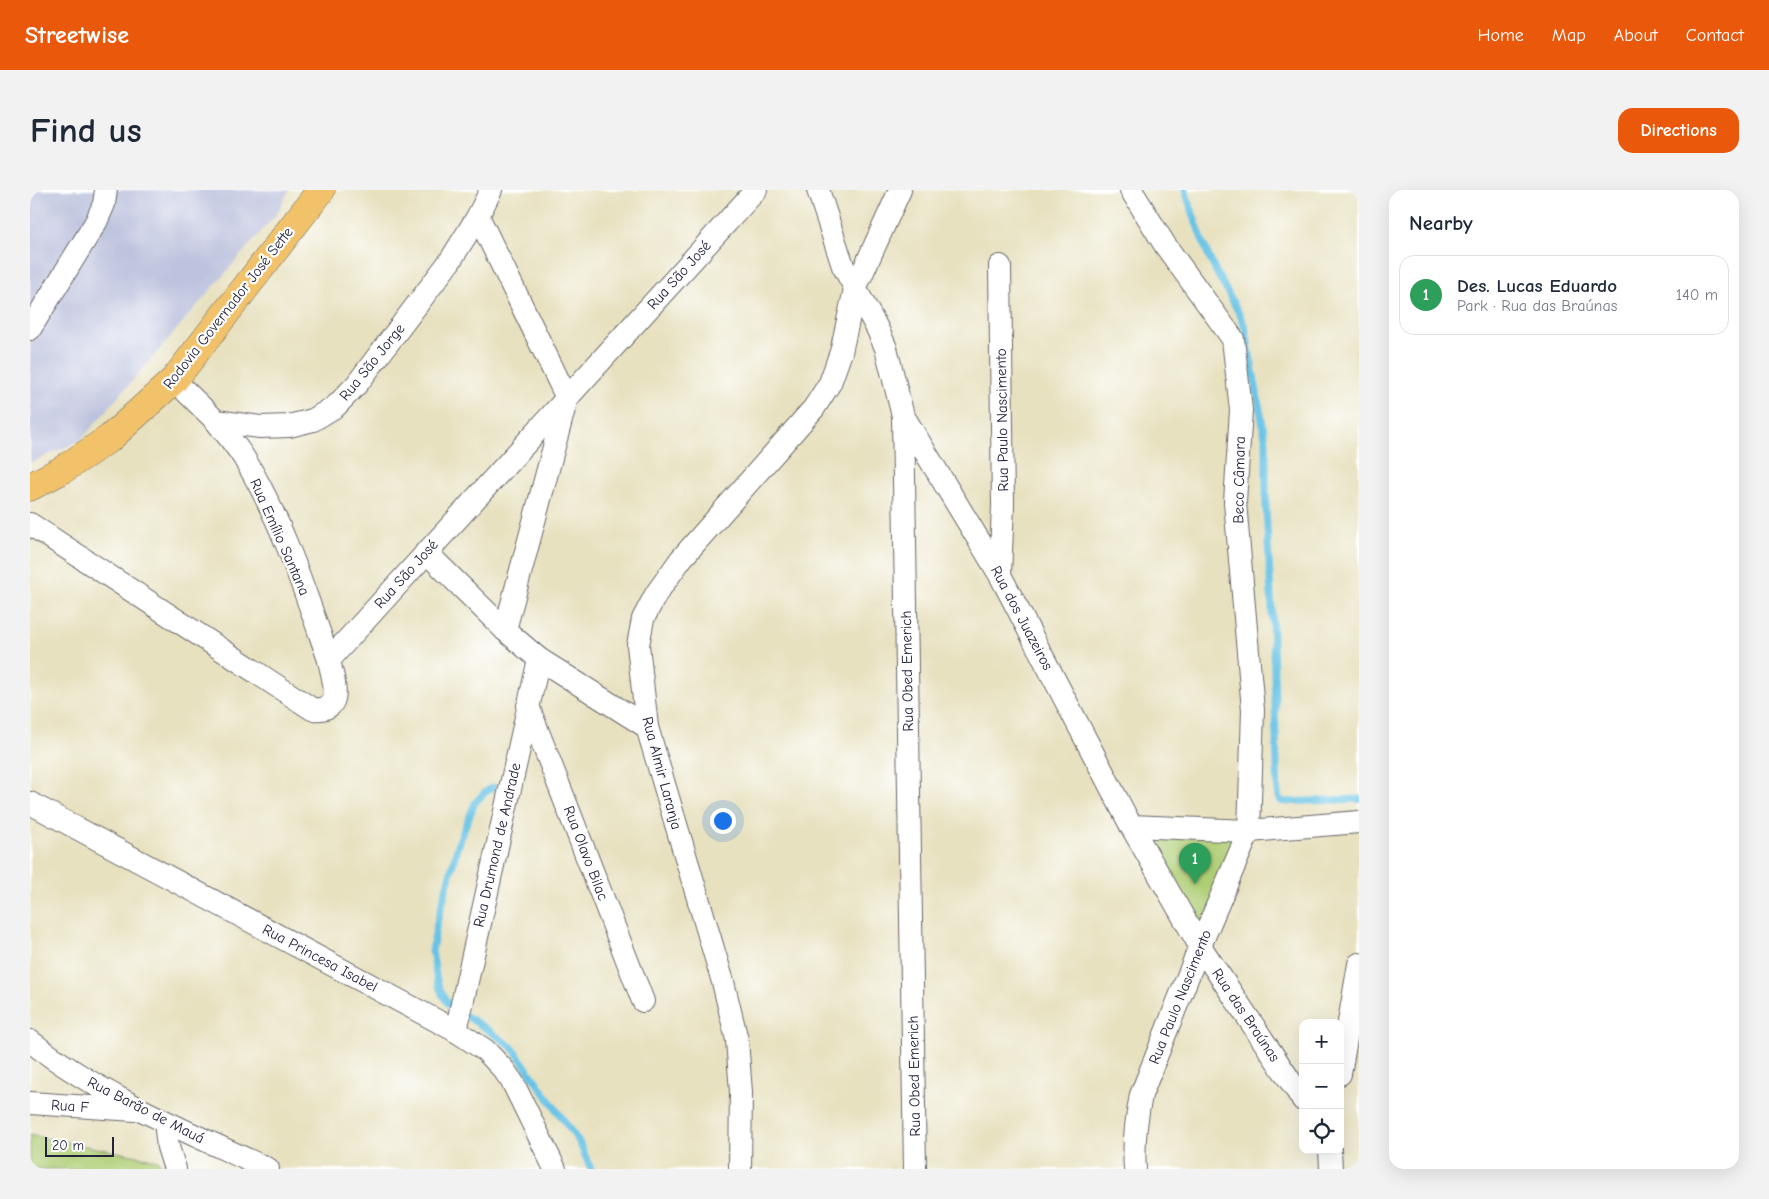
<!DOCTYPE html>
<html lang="en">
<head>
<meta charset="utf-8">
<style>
  :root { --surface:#fff; --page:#f2f2f3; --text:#1f2937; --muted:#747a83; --line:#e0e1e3; --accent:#ea580c }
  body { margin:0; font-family:"Comic Neue",sans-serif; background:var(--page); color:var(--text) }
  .controls { position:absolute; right:15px; bottom:15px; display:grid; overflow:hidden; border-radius:10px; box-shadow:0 5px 20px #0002 }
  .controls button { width:45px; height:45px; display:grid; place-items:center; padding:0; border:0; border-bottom:1px solid var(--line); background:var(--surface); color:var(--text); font:25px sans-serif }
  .scale { position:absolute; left:15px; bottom:12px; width:69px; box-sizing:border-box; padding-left:5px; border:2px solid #22223b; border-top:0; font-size:14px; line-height:18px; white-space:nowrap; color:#22223b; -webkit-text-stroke:4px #fff; paint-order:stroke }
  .you { position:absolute; left:692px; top:630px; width:18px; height:18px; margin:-12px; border:4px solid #fff; border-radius:50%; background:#1a73e8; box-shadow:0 0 0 8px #1a73e833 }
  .badge { display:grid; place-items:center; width:32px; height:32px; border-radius:50%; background:var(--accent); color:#fff; font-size:16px; font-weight:700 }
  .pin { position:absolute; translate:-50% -41px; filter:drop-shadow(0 1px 2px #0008) }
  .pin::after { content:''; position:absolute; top:26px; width:18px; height:15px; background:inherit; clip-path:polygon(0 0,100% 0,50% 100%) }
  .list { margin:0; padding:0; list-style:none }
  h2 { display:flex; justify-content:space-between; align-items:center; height:65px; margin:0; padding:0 20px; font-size:21px }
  h2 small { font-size:16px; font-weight:400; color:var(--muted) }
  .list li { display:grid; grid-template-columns:32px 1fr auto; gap:15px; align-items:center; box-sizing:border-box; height:80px; margin:0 10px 10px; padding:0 10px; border:1px solid var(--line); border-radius:15px }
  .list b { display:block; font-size:19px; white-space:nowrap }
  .list p { margin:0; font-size:16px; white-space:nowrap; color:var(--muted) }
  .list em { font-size:16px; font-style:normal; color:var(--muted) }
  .icon { flex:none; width:28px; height:28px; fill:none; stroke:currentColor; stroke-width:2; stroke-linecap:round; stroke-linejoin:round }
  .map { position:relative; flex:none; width:1329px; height:979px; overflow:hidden; border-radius:15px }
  header { display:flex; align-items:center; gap:30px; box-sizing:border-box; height:70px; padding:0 25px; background:var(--accent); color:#fff }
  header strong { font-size:24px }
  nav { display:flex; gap:28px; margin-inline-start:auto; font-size:18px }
  .intro { display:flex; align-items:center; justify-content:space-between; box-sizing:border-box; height:120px; padding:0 30px }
  h1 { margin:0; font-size:35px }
  .button { padding:12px 22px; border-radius:15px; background:var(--accent); color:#fff; font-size:18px; font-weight:700 }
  main { display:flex; gap:30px; padding:0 30px }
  aside { flex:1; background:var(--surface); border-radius:15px; box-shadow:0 5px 20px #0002 }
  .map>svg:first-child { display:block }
  .industrial { fill:#bdc3de }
  .green { fill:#afcd74; stroke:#687858 }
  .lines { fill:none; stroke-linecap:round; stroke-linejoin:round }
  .stream { stroke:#68c3e6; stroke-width:7 }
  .minor-casing { stroke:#676569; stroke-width:24 }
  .major-casing { stroke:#676569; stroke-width:29 }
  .minor { stroke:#fff; stroke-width:22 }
  .major { stroke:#f2c26a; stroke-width:28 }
  .labels { text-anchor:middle; stroke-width:4.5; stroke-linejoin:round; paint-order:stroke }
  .street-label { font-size:15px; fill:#22223b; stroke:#fff }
</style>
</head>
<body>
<header>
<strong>Streetwise</strong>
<nav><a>Home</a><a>Map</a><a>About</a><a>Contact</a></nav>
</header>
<div class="intro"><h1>Find us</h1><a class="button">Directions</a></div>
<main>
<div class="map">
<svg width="1329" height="979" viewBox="0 0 1329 979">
  <rect width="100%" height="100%" fill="#fff"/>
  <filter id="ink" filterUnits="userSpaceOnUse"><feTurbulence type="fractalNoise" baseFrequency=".02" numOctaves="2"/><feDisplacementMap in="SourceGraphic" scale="10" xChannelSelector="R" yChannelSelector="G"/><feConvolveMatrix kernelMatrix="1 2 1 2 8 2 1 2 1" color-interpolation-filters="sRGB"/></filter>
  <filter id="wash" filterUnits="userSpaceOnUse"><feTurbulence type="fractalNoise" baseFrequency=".0096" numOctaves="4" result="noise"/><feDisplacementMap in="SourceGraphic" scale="20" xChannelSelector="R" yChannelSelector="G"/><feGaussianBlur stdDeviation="1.12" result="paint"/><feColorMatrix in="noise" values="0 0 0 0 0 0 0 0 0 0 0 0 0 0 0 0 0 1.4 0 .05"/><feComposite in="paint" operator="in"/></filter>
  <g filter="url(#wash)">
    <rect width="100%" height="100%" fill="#e7e1bf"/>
    <path class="industrial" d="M 0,0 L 259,0 L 248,22 L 51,250 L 0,273 Z"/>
    <g class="green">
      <path d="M 1108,640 L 1212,645 L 1170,744 Z"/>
      <path d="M 0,945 L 128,970 L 132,979 L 0,979 Z"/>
    </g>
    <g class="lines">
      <g class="stream">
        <path d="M 1155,0 C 1163,23 1170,47 1180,69 C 1190,92 1206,114 1215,137 L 1236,252 L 1236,318 L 1242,422 L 1248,606 L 1251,611 L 1254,612 L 1329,609"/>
        <path d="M 463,597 L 454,603 L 445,613 L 429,651 L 407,733 L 402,761 L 407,791 L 412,804 L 419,815 L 455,838 L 482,857 L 549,952 L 561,979"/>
      </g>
    </g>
  </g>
  <g filter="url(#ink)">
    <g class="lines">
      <g class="minor-casing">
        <g id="minor">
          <path d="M 788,0 L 813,76 L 847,138 L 856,158 L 873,226 L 885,979"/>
          <path d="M 1101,0 L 1135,55 L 1203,149 L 1211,220 L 1205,312 L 1223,520 L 1219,641 L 1170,756 L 1111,905 C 1106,930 1103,954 1105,979"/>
          <path d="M 448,26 L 537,208 L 475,440"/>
          <path d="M 0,139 L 66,32 L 74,14 L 76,0"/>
          <path d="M 144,190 L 186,231 L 230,237 L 259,236 L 283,230 L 306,216 L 327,194 L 420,71 L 448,26 L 461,0"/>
          <path d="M 874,227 L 970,385 L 1101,636 L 1170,756 L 1273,910"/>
          <path d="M 186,231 C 195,243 206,255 214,268 C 252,330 275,402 299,470"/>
          <path d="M 0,334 L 282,519 C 316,523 303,490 299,470 L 726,0"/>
          <path d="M 396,362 L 475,440 L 509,469 L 617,537"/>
          <path d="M 970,385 L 973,316 L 970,76"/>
          <path d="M 498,516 L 613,811"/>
          <path d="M 0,613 L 426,841 L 455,860 L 474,880 L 483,893 L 525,979"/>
          <path d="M 1101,636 L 1219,641 L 1329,632"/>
          <path d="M 426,841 L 509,469"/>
          <path d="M 0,851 C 72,907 156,941 238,979"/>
          <path d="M 1310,884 L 1329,774"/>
          <path d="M 0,913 L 105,920"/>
          <path d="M 135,932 L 138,957 L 145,979"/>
          <path d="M 1300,960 L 1301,979"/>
          <path d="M 710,979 L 711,902 L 707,850 L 693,792 L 617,537 L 608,455 L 613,429 L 626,404 L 651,369 L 784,218 L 800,193 L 811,162 L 825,99 L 870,0"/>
        </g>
      </g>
      <g class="major-casing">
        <path id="major" d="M 0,297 L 32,280 L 80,248 L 144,190 L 291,0"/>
      </g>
      <use href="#minor" class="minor"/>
      <use href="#major" class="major"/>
    </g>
  </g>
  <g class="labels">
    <g class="street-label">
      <text transform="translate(649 85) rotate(-48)" y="5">Rua São José</text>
      <text transform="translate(198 118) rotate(-52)" y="5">Rodovia Governador José Sette</text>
      <text transform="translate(342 172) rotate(-51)" y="5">Rua São Jorge</text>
      <text transform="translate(972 230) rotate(-91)" y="5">Rua Paulo Nascimento</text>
      <text transform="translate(1209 290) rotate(-89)" y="5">Beco Câmara</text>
      <text transform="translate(250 347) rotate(66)" y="5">Rua Emílio Santana</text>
      <text transform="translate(376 384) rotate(-48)" y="5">Rua São José</text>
      <text transform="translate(992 428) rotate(62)" y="5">Rua dos Juazeiros</text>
      <text transform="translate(877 481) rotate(-91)" y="5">Rua Obed Emerich</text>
      <text transform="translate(632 583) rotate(75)" y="5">Rua Almir Laranja</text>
      <text transform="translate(467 655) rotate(-77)" y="5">Rua Drumond de Andrade</text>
      <text transform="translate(556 663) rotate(69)" y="5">Rua Olavo Bilac</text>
      <text transform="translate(290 768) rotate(28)" y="5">Rua Princesa Isabel</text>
      <text transform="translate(1150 807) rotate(-68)" y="5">Rua Paulo Nascimento</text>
      <text transform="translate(1216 825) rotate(56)" y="5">Rua das Braúnas</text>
      <text transform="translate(884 886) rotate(-91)" y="5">Rua Obed Emerich</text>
      <text transform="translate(40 916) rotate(4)" y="5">Rua F</text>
      <text transform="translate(116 920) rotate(27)" y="5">Rua Barão de Mauá</text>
    </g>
  </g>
</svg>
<div class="controls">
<button>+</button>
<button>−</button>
<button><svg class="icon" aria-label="locate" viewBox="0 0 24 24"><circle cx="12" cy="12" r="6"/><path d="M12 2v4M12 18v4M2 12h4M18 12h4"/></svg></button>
</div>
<div class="scale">20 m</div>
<div class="you"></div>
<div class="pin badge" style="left:1165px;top:694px;background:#2e9e5b">1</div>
</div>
<aside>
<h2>Nearby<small></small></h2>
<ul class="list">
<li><span class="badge" style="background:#2e9e5b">1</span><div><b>Des. Lucas Eduardo</b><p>Park · Rua das Braúnas</p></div><em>140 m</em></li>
</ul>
</aside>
</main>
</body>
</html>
